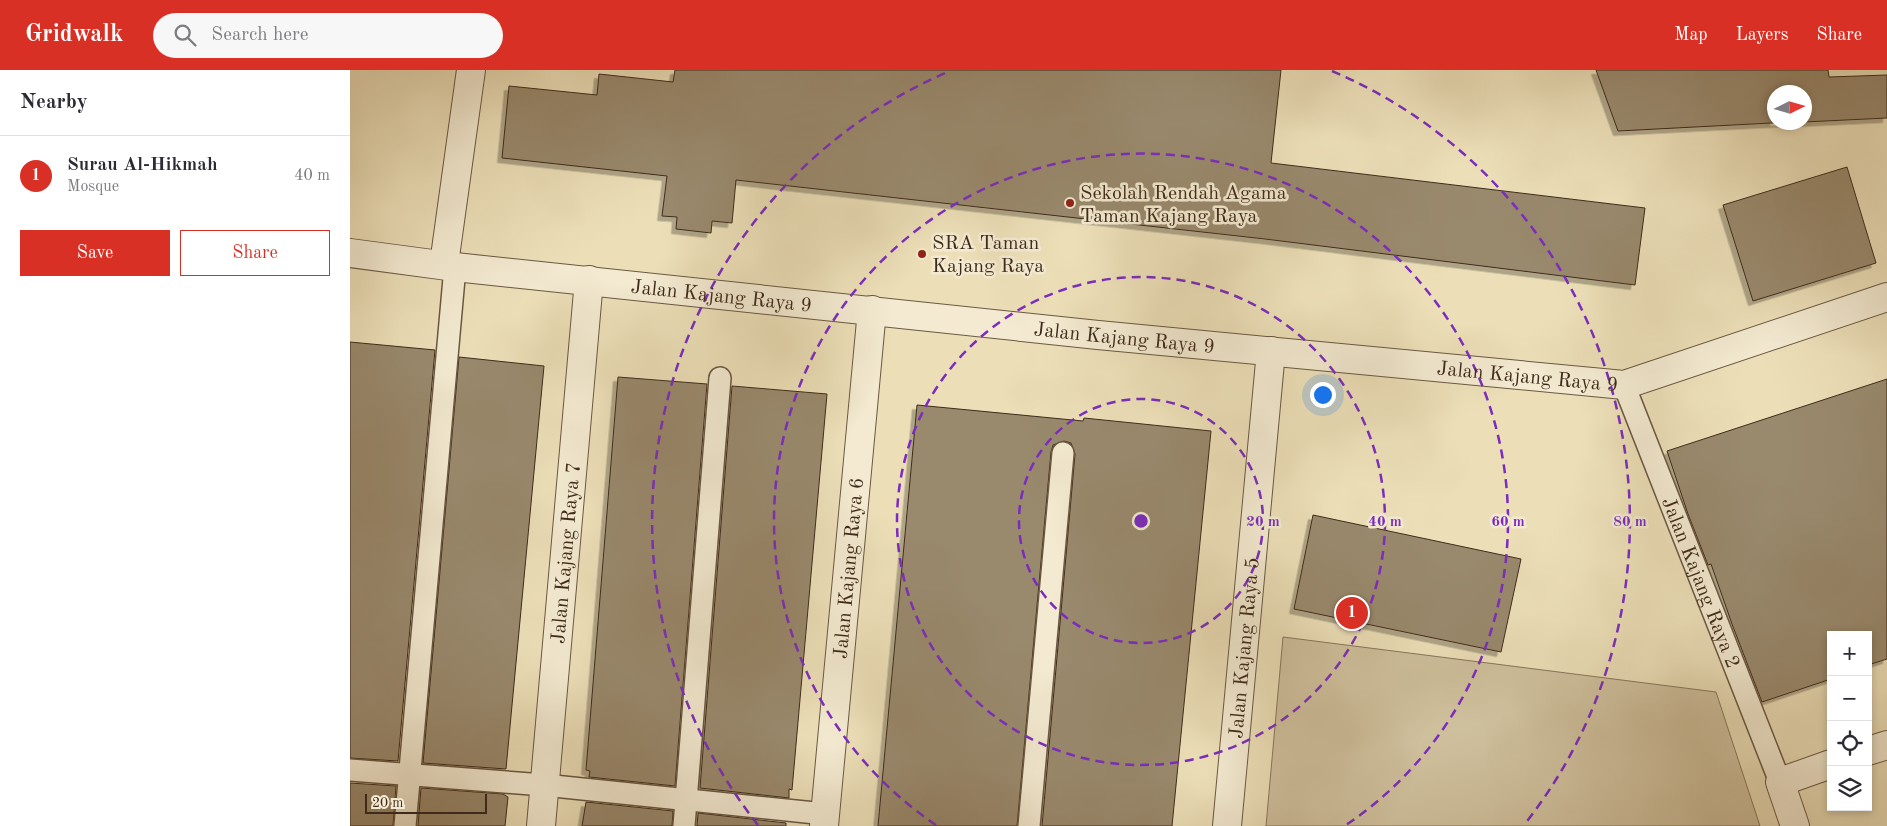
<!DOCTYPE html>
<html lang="en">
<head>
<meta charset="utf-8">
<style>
  :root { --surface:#fff; --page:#f7f7f7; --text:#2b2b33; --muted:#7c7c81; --line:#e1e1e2; --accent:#d93025 }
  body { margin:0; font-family:"Old Standard TT",serif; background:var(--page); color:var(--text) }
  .controls { position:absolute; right:15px; bottom:15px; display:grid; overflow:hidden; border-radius:0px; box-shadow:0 2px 8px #0003 }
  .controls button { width:45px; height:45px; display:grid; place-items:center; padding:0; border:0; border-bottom:1px solid var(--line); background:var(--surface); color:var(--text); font:25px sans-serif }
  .compass { position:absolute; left:1417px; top:15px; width:45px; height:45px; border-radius:50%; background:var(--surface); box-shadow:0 2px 8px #0003; rotate:85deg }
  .scale { position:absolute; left:15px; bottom:12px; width:122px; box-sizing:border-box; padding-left:5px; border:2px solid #3f2b1b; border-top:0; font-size:14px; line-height:18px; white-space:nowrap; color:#3f2b1b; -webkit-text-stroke:4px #f3ead1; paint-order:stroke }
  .you { position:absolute; left:972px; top:324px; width:18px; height:18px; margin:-12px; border:4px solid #fff; border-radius:50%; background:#1a73e8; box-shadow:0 0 0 8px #1a73e833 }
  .badge { display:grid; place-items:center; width:32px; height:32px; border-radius:50%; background:var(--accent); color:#fff; font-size:16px; font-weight:700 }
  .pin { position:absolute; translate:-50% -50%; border:2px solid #fff; box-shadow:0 1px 5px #0006 }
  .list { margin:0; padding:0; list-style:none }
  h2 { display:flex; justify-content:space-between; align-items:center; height:65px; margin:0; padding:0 20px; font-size:21px }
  h2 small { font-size:16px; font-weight:400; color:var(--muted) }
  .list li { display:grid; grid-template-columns:32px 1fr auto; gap:15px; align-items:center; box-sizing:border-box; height:80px; padding:0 20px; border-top:1px solid var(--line) }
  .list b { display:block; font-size:19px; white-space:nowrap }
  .list p { margin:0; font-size:16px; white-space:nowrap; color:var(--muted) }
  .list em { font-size:16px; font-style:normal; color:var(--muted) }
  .actions { display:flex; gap:10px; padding:15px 20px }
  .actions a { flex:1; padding:11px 0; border:1px solid var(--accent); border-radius:0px; text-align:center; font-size:18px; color:var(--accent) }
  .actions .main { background:var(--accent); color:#fff }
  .icon { flex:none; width:28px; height:28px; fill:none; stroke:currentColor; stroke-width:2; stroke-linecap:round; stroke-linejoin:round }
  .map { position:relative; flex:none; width:1537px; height:756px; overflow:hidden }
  header { display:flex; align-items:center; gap:30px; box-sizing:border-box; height:70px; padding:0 25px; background:var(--accent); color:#fff }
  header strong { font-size:24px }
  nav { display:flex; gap:28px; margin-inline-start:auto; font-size:18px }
  .search { width:350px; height:45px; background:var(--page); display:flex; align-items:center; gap:12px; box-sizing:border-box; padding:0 18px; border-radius:28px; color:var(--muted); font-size:19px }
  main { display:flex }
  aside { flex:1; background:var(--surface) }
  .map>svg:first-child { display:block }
  .green { fill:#cfc09d; stroke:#87765c }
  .building { fill:#99896d; stroke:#3f2b1b; filter:url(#shadow) }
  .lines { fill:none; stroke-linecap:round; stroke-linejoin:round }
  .lane-casing { stroke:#6a5842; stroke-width:24 }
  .street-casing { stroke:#6a5842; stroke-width:30 }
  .lane { stroke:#f3ead1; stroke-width:21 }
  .street { stroke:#f3ead1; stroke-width:28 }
  .ring { fill:none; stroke:#7b2cbf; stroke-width:2.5; stroke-dasharray:9 6 }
  .poi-dot { fill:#8f2418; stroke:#f3ead1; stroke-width:2 }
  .labels { text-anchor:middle; stroke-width:5; stroke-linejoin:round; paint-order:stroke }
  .poi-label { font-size:20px; fill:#3f2b1b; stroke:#f3ead1; text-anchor:start }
  .street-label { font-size:20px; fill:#3f2b1b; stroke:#f3ead1 }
  .centre { fill:#7b2cbf; stroke:#f3ead1; stroke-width:2.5 }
  .ring-label { font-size:15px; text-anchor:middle; font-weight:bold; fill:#7b2cbf; stroke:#f3ead1; stroke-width:5; stroke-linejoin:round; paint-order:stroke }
</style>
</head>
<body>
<header>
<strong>Gridwalk</strong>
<div class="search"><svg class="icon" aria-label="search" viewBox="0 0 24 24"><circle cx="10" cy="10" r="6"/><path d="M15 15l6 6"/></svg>Search here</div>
<nav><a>Map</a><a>Layers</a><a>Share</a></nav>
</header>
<main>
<aside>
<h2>Nearby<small></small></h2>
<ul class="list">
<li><span class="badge">1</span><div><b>Surau Al-Hikmah</b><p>Mosque</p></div><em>40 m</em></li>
</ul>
<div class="actions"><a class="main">Save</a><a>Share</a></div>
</aside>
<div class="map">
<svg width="1537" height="756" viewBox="0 0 1537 756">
  <defs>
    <filter id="shadow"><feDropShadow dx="-4.5" dy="4.5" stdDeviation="0" flood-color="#0004"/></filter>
  </defs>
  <rect width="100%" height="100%" fill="#ecdfb8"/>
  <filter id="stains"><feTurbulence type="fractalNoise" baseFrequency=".004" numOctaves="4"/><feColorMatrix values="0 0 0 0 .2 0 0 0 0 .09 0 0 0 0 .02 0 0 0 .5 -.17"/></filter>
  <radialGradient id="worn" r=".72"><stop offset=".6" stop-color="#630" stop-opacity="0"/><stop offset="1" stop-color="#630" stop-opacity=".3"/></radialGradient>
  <path class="green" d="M 933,567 L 1366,622 L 1410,756 L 916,756 Z"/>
  <g class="building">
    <path d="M 325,0 L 931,0 L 921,93 L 1295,138 L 1285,215 L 915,169 L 386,110 L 382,153 L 362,151 L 361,163 L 326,159 L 327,147 L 312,146 L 317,106 L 152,88 L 159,16 L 247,25 L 249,4 L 323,12 Z"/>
    <path d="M 1246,0 L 1478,0 L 1479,7 L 1537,5 L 1537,48 L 1454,52 L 1454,22 L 1424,22 L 1424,52 L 1441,52 L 1268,61 Z"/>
    <path d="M 1497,97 L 1526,193 L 1403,231 L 1373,135 Z"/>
    <path d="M 0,272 L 85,280 L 48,691 L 0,688 Z"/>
    <path d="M 109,287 L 194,296 L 156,699 L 73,693 Z"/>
    <path d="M 268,307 L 357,314 L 325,716 L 239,707 L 240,701 L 236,700 Z"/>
    <path d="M 1537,309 L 1537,589 L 1518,595 L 1518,565 L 1481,565 L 1481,609 L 1412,632 L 1382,554 L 1361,494 L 1358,495 L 1338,444 L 1317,381 Z"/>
    <path d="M 382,316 L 477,324 L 442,720 L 439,719 L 439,728 L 350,718 Z"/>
    <path d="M 567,335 L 733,351 L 734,348 L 861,361 L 822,756 L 692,756 L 725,384 L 721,373 L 714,371 L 703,375 L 701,382 L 667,756 L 528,756 Z"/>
    <path d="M 963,445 L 1171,489 L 1151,582 L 944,539 Z"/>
    <path d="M 0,713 L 46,716 L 43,756 L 0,756 Z"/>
    <path d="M 71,718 L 153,724 L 158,727 L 155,756 L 68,756 Z"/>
    <path d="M 236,732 L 323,741 L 322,756 L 232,756 Z"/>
    <path d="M 348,743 L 436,753 L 436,756 L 347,756 Z"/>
  </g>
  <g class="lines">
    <g class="lane-casing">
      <g id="lane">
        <path id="s1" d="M 1274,315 L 1430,712"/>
        <path d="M 0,700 L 194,715 L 475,744"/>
        <path d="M 55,756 L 105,197"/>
        <path d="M 334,756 L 370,308"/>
        <path d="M 679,756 L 713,383"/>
      </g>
    </g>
    <g class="street-casing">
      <g id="street">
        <path id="s2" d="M 0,183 L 105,197 L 748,265 L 1274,315 L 1537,227"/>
        <path d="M 94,194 L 121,0"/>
        <path d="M 1518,681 L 1537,675"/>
        <path id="s3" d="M 191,756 L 239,210"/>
        <path id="s4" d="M 474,756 L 522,240"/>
        <path id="s5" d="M 877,756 L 921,281"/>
        <path d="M 1445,756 L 1430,712 L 1481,694"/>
      </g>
    </g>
    <use href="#lane" class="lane"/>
    <use href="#street" class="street"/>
  </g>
  <g class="ring">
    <circle cx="791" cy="451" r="122"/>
    <circle cx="791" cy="451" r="244"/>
    <path d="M586 755A367 367 0 1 1 996 755"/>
    <path d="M408 755A489 489 0 0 1 600 1M982 1A489 489 0 0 1 1174 755"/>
  </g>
  <g class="poi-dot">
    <circle cx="720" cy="133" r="5"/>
    <circle cx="572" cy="184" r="5"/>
  </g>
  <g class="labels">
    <g class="poi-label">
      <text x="730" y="129">Sekolah Rendah Agama<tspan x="730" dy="23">Taman Kajang Raya</tspan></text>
      <text x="582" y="179">SRA Taman<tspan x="582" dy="23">Kajang Raya</tspan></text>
    </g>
    <g class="street-label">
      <text dy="7" stroke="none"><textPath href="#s2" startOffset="374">Jalan Kajang Raya 9</textPath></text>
      <text dy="7" stroke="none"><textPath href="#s2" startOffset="779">Jalan Kajang Raya 9</textPath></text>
      <text dy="7" stroke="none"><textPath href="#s2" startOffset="1184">Jalan Kajang Raya 9</textPath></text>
      <text dy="7" stroke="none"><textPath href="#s3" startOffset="274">Jalan Kajang Raya 7</textPath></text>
      <text dy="7" stroke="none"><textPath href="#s4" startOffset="259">Jalan Kajang Raya 6</textPath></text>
      <text dy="7" stroke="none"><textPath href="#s1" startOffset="212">Jalan Kajang Raya 2</textPath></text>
      <text dy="7" stroke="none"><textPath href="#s5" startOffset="179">Jalan Kajang Raya 5</textPath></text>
    </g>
  </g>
  <circle cx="791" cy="451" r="8" class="centre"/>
  <g class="ring-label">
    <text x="913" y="456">20 m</text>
    <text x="1035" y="456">40 m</text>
    <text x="1158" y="456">60 m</text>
    <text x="1280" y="456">80 m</text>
  </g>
  <rect width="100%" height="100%" filter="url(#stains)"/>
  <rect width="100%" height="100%" fill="url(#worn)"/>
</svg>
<div class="controls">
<button>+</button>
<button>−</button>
<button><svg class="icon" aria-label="locate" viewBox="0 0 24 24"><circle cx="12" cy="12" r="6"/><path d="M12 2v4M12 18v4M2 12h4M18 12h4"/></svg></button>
<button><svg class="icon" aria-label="layers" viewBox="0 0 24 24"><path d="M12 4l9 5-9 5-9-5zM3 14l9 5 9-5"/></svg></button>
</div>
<svg class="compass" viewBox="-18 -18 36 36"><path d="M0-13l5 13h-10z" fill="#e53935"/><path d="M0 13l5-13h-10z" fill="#7c7c81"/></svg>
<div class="scale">20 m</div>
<div class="you"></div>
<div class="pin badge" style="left:1002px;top:543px">1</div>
</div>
</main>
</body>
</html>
